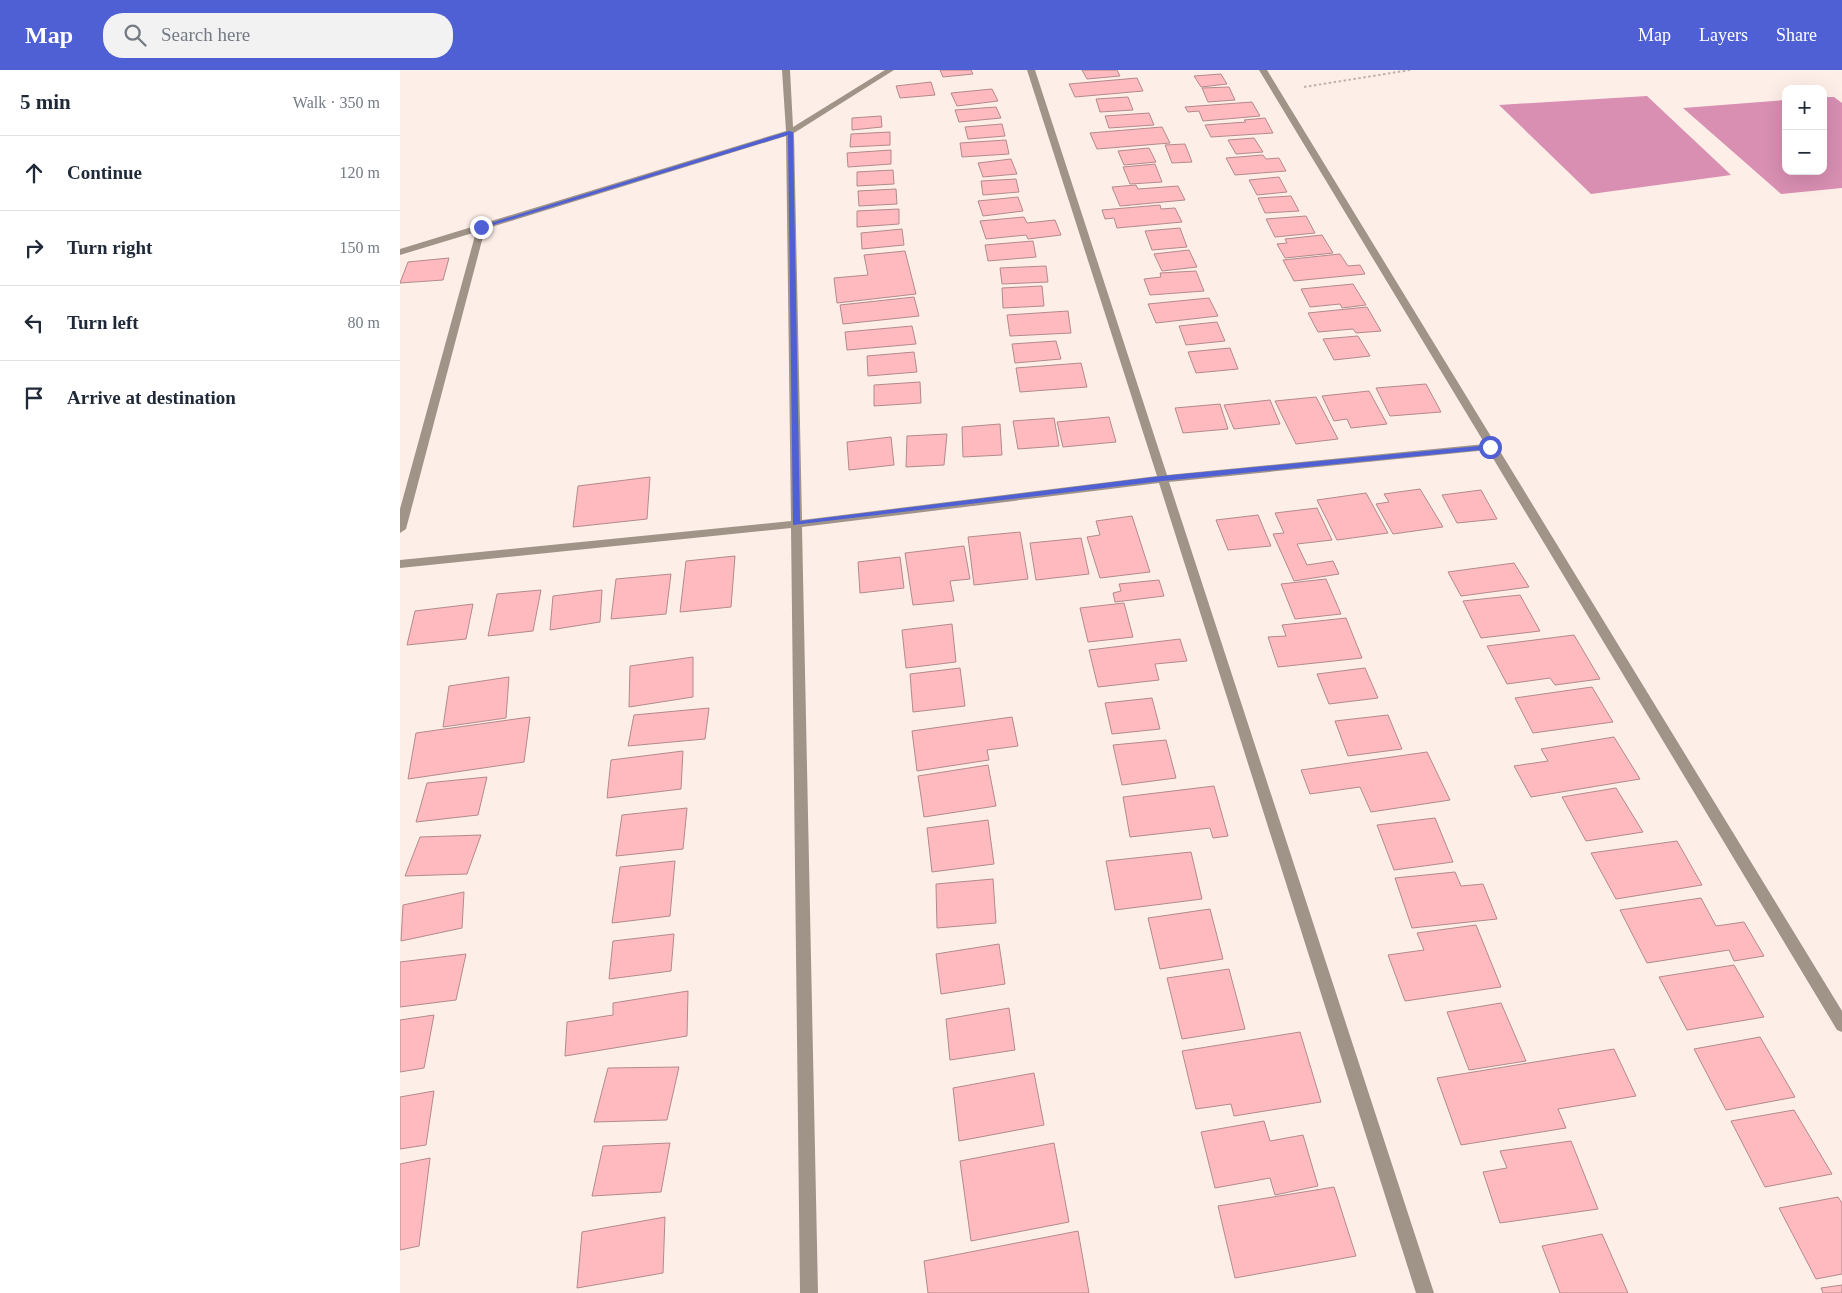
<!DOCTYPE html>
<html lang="en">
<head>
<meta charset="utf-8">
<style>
  :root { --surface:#fff; --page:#f2f2f3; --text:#1f2937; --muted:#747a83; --line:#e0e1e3; --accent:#4f5fd4 }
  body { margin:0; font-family:"Times New Roman",serif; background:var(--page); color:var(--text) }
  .controls { position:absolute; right:15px; top:15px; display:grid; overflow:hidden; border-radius:10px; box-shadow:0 5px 20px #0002 }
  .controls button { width:45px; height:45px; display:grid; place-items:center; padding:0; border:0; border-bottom:1px solid var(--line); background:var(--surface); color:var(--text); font:25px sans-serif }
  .stop { position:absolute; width:15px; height:15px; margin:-11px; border:4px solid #4f5fd4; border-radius:50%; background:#fff }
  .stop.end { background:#4f5fd4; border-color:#fff; box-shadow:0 1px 5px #0008 }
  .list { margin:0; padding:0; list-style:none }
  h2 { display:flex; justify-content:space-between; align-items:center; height:65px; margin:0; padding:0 20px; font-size:21px }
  h2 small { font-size:16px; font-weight:400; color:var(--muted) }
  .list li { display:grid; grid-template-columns:32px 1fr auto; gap:15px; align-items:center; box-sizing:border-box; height:75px; padding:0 20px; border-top:1px solid var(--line) }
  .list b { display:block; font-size:19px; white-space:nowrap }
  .list em { font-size:16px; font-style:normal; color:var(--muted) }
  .icon { flex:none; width:28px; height:28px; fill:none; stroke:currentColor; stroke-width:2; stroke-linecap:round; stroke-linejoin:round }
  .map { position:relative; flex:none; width:1442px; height:1223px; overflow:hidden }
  header { display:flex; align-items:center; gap:30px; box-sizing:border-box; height:70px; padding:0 25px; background:var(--accent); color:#fff }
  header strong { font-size:24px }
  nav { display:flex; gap:28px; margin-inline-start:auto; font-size:18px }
  .search { width:350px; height:45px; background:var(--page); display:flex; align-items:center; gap:12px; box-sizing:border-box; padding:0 18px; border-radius:20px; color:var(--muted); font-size:19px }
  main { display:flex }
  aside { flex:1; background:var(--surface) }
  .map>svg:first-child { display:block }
  .water { fill:#d88fb2 }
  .building { fill:#febabe; stroke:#b38a8c }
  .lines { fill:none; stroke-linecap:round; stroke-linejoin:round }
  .path { stroke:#c1b1ab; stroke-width:2; stroke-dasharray:2.5 2.5; stroke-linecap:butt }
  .minor { fill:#a09488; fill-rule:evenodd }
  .route { fill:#4f5fd4 }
</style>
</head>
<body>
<header>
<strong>Map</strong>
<div class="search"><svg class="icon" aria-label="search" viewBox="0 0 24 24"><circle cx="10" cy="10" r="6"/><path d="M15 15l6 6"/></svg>Search here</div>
<nav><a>Map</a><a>Layers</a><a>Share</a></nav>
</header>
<main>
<aside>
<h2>5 min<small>Walk · 350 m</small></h2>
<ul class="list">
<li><svg class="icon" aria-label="ahead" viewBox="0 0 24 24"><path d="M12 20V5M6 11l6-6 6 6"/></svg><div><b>Continue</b></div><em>120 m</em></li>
<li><svg class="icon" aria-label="right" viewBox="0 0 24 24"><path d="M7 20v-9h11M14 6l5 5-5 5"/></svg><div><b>Turn right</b></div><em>150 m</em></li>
<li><svg class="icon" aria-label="left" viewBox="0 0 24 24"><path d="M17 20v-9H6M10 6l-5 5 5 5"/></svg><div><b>Turn left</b></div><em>80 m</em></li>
<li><svg class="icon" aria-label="arrive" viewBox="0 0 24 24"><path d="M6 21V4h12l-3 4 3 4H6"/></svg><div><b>Arrive at destination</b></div></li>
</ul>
</aside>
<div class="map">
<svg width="1442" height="1223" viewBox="0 0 1442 1223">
  <rect width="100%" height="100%" fill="#feeee8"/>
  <g class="water">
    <path d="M 1247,26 L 1331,105 L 1191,124 L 1099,35 Z"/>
    <path d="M 1423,27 L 1434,27 L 1442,33 L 1442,118 L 1381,124 L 1283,38 L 1386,30 L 1386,101 L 1423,101 Z"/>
  </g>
  <g class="building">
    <path d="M 540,0 L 571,0 L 573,4 L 543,7 Z"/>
    <path d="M 682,0 L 717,0 L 720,6 L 687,9 Z"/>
    <path d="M 821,4 L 827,14 L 801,17 L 794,6 Z"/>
    <path d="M 737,8 L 743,21 L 675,27 L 669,14 Z"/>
    <path d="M 531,12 L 535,25 L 500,28 L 496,16 Z"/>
    <path d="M 829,17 L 835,30 L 808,32 L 802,18 Z"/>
    <path d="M 592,19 L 598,31 L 557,36 L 551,23 Z"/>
    <path d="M 728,27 L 733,40 L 700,42 L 696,29 Z"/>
    <path d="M 852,32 L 860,46 L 803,51 L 799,41 L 788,42 L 785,37 Z"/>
    <path d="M 596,37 L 601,48 L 559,52 L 555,40 Z"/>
    <path d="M 749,43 L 754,55 L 709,58 L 705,46 Z"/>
    <path d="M 481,46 L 482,57 L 452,60 L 452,48 Z"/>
    <path d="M 865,48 L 873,63 L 811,67 L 805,55 L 846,52 L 844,50 Z"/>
    <path d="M 602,54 L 605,66 L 568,69 L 565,57 Z"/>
    <path d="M 762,57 L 770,73 L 697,79 L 690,63 Z"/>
    <path d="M 490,62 L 490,75 L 450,77 L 451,64 Z"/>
    <path d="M 854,68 L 863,82 L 836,84 L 828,70 Z"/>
    <path d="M 606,70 L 609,84 L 562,87 L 560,73 Z"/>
    <path d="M 785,74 L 792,92 L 772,93 L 765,75 Z"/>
    <path d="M 749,78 L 756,92 L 724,95 L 718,81 Z"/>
    <path d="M 491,80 L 491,94 L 448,97 L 447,83 Z"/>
    <path d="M 863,85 L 866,89 L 879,88 L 886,101 L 835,105 L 826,88 Z"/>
    <path d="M 611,89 L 617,104 L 583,107 L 578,93 Z"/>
    <path d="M 755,94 L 762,112 L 730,114 L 723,97 Z"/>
    <path d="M 493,100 L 494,114 L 457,116 L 457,102 Z"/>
    <path d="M 879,107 L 887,122 L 857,125 L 849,110 Z"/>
    <path d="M 616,109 L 619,122 L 583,125 L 581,111 Z"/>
    <path d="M 736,115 L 738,119 L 778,116 L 785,130 L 720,136 L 712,117 Z"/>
    <path d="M 496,119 L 497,134 L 459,136 L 458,121 Z"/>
    <path d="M 891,126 L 899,141 L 865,143 L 858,128 Z"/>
    <path d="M 618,127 L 623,141 L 583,146 L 578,131 Z"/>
    <path d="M 760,135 L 761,139 L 775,138 L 782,152 L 717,158 L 714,148 L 705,149 L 702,140 Z"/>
    <path d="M 499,139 L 499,154 L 457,157 L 457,141 Z"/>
    <path d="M 906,146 L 915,163 L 875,167 L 866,149 Z"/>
    <path d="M 624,147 L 627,153 L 655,150 L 661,165 L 628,169 L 626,165 L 586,169 L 580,151 Z"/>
    <path d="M 780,158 L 787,177 L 752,180 L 745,161 Z"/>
    <path d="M 502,159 L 504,175 L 462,179 L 461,163 Z"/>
    <path d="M 922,165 L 933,183 L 885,188 L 877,174 L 887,173 L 885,169 Z"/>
    <path d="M 633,171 L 636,187 L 588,191 L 585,175 Z"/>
    <path d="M 789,180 L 797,197 L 762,201 L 754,184 Z"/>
    <path d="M 505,181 L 516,224 L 437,233 L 434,208 L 468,205 L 464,185 Z"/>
    <path d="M 940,184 L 948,196 L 960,195 L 965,204 L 894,211 L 883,190 Z"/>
    <path d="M 49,188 L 43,210 L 0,213 L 8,192 Z"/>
    <path d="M 646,196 L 648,212 L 602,214 L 600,198 Z"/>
    <path d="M 796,201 L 804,221 L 750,225 L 744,209 L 761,207 L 760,203 Z"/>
    <path d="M 953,214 L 966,235 L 942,238 L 940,234 L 910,237 L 901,219 Z"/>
    <path d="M 642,216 L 644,236 L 603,238 L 602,218 Z"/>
    <path d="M 514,227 L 519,246 L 443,254 L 440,235 Z"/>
    <path d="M 809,228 L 818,246 L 756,253 L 748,234 Z"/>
    <path d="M 967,237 L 981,261 L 956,263 L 953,259 L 918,262 L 908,243 Z"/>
    <path d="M 668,241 L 671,263 L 610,266 L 607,245 Z"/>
    <path d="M 817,252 L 825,271 L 786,275 L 779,256 Z"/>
    <path d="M 512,256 L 516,274 L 447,280 L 445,262 Z"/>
    <path d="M 958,266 L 970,286 L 934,290 L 923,269 Z"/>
    <path d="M 656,271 L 661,289 L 615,293 L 612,274 Z"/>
    <path d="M 830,278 L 838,299 L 796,303 L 788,282 Z"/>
    <path d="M 514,282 L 517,302 L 468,306 L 467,286 Z"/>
    <path d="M 681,293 L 687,317 L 620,322 L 616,298 Z"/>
    <path d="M 520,312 L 521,333 L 474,336 L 474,315 Z"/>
    <path d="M 1026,314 L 1041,342 L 990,346 L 976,318 Z"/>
    <path d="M 969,321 L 987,354 L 951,358 L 947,349 L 934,351 L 922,326 Z"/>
    <path d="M 916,327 L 938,369 L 896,374 L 875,331 Z"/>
    <path d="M 870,330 L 880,354 L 834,359 L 824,335 Z"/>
    <path d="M 820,334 L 828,359 L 783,363 L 775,338 Z"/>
    <path d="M 709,347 L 716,372 L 663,377 L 657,352 Z"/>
    <path d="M 654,348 L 659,376 L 618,379 L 613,351 Z"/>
    <path d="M 600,354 L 602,385 L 563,387 L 562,357 Z"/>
    <path d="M 547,364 L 544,395 L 506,397 L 507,366 Z"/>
    <path d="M 491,367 L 494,395 L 449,400 L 447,372 Z"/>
    <path d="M 250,407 L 247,449 L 173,457 L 178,416 Z"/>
    <path d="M 1020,419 L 1043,457 L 993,464 L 976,434 L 989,432 L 984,424 Z"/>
    <path d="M 1081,420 L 1097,449 L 1057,453 L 1042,425 Z"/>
    <path d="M 966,423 L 988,463 L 937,470 L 917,430 Z"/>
    <path d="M 917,438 L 932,470 L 897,474 L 907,495 L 933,491 L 939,504 L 894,511 L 873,464 L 884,463 L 875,443 Z"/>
    <path d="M 858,445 L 871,476 L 828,480 L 816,450 Z"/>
    <path d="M 732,446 L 750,502 L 700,508 L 687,467 L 700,465 L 696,451 Z"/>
    <path d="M 620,462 L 628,509 L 574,515 L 568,467 Z"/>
    <path d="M 681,468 L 689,504 L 636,510 L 630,473 Z"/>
    <path d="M 564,476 L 570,509 L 550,511 L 554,531 L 513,535 L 505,483 Z"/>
    <path d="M 335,486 L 331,537 L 280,542 L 286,491 Z"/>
    <path d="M 500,487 L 504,518 L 460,523 L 458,492 Z"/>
    <path d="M 1114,493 L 1129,517 L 1061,526 L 1048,502 Z"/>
    <path d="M 271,504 L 266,544 L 211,549 L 216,509 Z"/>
    <path d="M 926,509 L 941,544 L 895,549 L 881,514 Z"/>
    <path d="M 759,510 L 764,526 L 715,532 L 713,523 L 721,521 L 719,514 Z"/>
    <path d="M 141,520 L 133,561 L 88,566 L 97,524 Z"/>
    <path d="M 202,520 L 200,552 L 150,560 L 153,526 Z"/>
    <path d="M 1120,525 L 1140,561 L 1081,568 L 1063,531 Z"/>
    <path d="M 724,533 L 733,567 L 688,572 L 680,538 Z"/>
    <path d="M 73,534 L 66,569 L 7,575 L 15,541 Z"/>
    <path d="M 946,548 L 962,588 L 878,597 L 868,567 L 886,566 L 882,555 Z"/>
    <path d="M 552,554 L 556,592 L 506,598 L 502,560 Z"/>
    <path d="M 1174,565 L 1200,609 L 1155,615 L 1150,608 L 1107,614 L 1087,576 Z"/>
    <path d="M 780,569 L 787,591 L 755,594 L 759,610 L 698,617 L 689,580 Z"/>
    <path d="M 293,587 L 293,627 L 229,637 L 230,596 Z"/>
    <path d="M 560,598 L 565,636 L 513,642 L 510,604 Z"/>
    <path d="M 965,598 L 978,628 L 929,634 L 917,604 Z"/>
    <path d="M 109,607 L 106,648 L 43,657 L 49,616 Z"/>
    <path d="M 1192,617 L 1213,652 L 1133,663 L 1115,628 Z"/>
    <path d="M 752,628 L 760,659 L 712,664 L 705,633 Z"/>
    <path d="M 309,638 L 305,669 L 228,676 L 234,645 Z"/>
    <path d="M 988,645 L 1002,679 L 948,686 L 935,651 Z"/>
    <path d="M 130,647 L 124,692 L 8,709 L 16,663 Z"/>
    <path d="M 612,647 L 618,676 L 587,680 L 589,690 L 517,701 L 512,661 Z"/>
    <path d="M 1214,667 L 1240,709 L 1131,727 L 1114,696 L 1148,691 L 1141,679 Z"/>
    <path d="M 766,670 L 776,708 L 722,715 L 713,675 Z"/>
    <path d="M 283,681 L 281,719 L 207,728 L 211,690 Z"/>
    <path d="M 1027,682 L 1050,730 L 971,742 L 960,717 L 910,724 L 901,700 Z"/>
    <path d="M 588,695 L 596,736 L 524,747 L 518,706 Z"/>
    <path d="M 87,707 L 78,745 L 16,752 L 27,713 Z"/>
    <path d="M 814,716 L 828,766 L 813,768 L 810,758 L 730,767 L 723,727 Z"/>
    <path d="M 1216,718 L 1243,762 L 1186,771 L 1162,727 Z"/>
    <path d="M 287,738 L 283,779 L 216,786 L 222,745 Z"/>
    <path d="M 1035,748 L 1053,792 L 994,800 L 977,755 Z"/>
    <path d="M 588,750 L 594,794 L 532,802 L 527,758 Z"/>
    <path d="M 81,765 L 67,804 L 5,806 L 20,767 Z"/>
    <path d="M 1277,771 L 1302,815 L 1216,829 L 1191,783 Z"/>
    <path d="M 791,782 L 802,829 L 715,840 L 706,791 Z"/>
    <path d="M 275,791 L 270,846 L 212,853 L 220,797 Z"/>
    <path d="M 1055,802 L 1061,816 L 1083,814 L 1097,849 L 1012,858 L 995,808 Z"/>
    <path d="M 593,809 L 596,853 L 537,858 L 536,814 Z"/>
    <path d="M 64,822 L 62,858 L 1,871 L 3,835 Z"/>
    <path d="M 1301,828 L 1316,856 L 1344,852 L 1364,886 L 1334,891 L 1329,880 L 1247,893 L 1220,840 Z"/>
    <path d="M 810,839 L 823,889 L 760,899 L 748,848 Z"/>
    <path d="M 1076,855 L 1101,917 L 1005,931 L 988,885 L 1024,880 L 1017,863 Z"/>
    <path d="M 274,864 L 271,901 L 209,909 L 213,871 Z"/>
    <path d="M 599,874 L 605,914 L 541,924 L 536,884 Z"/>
    <path d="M 66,884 L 56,930 L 0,937 L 0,892 Z"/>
    <path d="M 1334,895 L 1364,947 L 1287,960 L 1259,907 Z"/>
    <path d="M 829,899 L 845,959 L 782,969 L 767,908 Z"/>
    <path d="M 288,921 L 287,966 L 165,986 L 167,952 L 213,945 L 213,933 Z"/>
    <path d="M 1101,933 L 1126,991 L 1069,1000 L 1047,942 Z"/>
    <path d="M 609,938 L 615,980 L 550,990 L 546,949 Z"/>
    <path d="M 34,945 L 24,998 L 0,1002 L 0,950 Z"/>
    <path d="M 900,962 L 921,1032 L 834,1046 L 831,1034 L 796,1039 L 782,981 Z"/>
    <path d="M 1360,967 L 1395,1027 L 1326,1040 L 1294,979 Z"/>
    <path d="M 1214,979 L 1236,1026 L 1158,1039 L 1166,1058 L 1061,1075 L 1037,1008 Z"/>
    <path d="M 279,997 L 267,1050 L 194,1052 L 208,998 Z"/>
    <path d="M 634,1003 L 644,1055 L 559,1071 L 553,1018 Z"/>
    <path d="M 34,1021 L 26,1075 L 0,1079 L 0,1027 Z"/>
    <path d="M 1394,1040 L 1432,1104 L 1365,1117 L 1331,1051 Z"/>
    <path d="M 864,1051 L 870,1071 L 903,1065 L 918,1116 L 875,1125 L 870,1108 L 815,1118 L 801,1062 Z"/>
    <path d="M 1171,1071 L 1198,1139 L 1100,1153 L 1083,1102 L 1107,1098 L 1100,1081 Z"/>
    <path d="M 270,1073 L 261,1122 L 192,1126 L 203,1076 Z"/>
    <path d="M 654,1073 L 669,1152 L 571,1171 L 560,1091 Z"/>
    <path d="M 30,1088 L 19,1176 L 0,1180 L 0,1094 Z"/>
    <path d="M 934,1117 L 956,1186 L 835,1208 L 818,1136 Z"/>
    <path d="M 1438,1127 L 1442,1133 L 1442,1204 L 1416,1209 L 1379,1138 Z"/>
    <path d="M 265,1147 L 263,1203 L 177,1218 L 182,1162 Z"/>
    <path d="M 678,1161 L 689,1223 L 528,1223 L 524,1191 Z"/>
    <path d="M 1202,1164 L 1228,1223 L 1160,1223 L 1142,1176 Z"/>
    <path d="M 1442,1215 L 1442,1223 L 1423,1223 L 1421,1218 Z"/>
  </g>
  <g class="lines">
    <path class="path" d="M 904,17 L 1010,0"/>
    <path class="minor" d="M 382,0 L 390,0 L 393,57 L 485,0 L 494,0 L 394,63 L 402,450 L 757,406 L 627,0 L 635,0 L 767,405 L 1085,374 L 859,0 L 867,0 L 1442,941 L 1442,962 L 1437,960 L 1088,380 L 769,412 L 1034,1223 L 1016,1223 L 759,413 L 402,457 L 418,1223 L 400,1223 L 391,458 L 0,498 L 0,490 L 391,451 L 386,66 L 85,159 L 6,459 L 0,463 L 0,439 L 76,162 L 0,185 L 0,179 L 386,61 Z"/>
  </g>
  <path class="route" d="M 389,61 L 393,62 L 400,451 L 762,406 L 1090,375 L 1093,377 L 1090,379 L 762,411 L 393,455 L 388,65 L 83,158 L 78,157 Z"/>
</svg>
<div class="controls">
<button>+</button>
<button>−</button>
</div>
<div class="stop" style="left:1090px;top:377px"></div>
<div class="stop end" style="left:81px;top:157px"></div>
</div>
</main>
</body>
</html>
